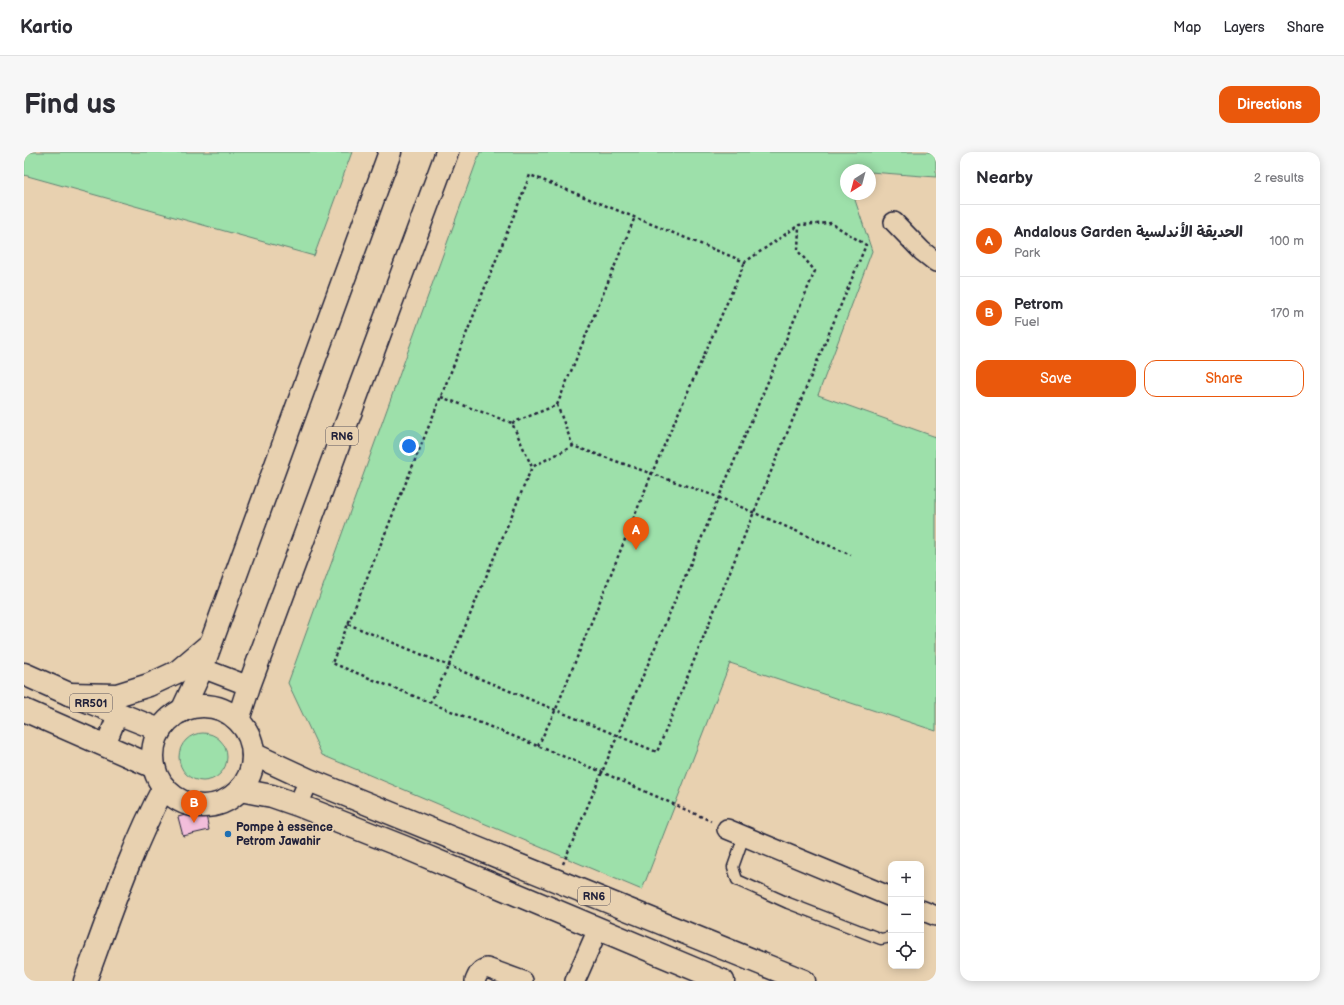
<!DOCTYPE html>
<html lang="en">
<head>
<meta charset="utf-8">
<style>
  :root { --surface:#fff; --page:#f7f7f7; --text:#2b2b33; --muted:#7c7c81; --line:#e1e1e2; --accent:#ea580c }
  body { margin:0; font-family:"Balsamiq Sans","Playpen Sans Arabic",sans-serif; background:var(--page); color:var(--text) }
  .controls { position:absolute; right:12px; bottom:12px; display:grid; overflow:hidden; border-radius:8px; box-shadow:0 2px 10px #0003 }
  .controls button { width:36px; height:36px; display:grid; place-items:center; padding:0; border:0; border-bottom:1px solid var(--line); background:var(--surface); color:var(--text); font:20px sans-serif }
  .compass { position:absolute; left:816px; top:12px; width:36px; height:36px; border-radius:50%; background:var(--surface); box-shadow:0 2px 10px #0003; rotate:216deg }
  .you { position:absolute; left:385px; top:294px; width:14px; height:14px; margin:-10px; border:3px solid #fff; border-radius:50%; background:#1a73e8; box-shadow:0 0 0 6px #1a73e833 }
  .badge { display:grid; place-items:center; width:26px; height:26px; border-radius:50%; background:var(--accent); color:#fff; font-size:13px; font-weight:700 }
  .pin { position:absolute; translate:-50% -33px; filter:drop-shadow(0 1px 2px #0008) }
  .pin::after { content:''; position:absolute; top:21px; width:14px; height:12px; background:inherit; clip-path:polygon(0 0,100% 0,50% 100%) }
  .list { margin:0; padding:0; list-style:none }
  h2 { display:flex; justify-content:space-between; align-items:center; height:52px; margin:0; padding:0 16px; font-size:17px }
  h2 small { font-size:13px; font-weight:400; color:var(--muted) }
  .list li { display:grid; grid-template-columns:26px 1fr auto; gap:12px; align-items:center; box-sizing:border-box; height:72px; padding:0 16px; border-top:1px solid var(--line) }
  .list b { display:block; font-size:15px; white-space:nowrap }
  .list p { margin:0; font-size:13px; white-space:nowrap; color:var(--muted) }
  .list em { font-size:13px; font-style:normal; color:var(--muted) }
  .actions { display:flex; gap:8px; padding:12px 16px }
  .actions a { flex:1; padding:9px 0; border:1px solid var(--accent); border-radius:12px; text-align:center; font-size:14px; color:var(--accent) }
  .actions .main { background:var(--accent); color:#fff }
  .icon { flex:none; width:22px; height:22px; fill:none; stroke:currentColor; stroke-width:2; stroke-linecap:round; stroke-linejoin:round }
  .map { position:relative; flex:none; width:912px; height:829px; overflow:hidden; border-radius:12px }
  header { display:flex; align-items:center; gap:24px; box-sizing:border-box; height:56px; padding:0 20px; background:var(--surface); border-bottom:1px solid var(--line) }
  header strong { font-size:19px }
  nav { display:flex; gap:22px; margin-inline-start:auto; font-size:14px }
  .intro { display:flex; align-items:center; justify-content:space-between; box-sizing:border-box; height:96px; padding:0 24px }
  h1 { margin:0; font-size:28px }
  .button { padding:10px 18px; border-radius:12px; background:var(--accent); color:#fff; font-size:14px; font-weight:700 }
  main { display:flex; gap:24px; padding:0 24px }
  aside { flex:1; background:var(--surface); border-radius:12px; box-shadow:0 2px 10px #0003 }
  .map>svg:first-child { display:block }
  .green { fill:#9de0aa; stroke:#608172 }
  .building { fill:#f2bedb; stroke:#22223b }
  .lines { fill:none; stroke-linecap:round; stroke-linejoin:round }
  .lane-casing { stroke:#22223b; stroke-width:13 }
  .street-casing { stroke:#22223b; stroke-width:22 }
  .secondary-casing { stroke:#22223b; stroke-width:25 }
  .primary-casing { stroke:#22223b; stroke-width:25 }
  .path { stroke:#22223b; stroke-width:2.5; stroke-dasharray:3 3; stroke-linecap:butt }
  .lane { stroke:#e8d1b0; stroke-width:10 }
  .street { stroke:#e8d1b0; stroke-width:19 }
  .secondary { stroke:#e8d1b0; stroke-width:22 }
  .primary { stroke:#e8d1b0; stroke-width:22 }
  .poi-dot { fill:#1f6fb2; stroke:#e8d1b0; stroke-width:1.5 }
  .labels { text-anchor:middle; stroke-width:3.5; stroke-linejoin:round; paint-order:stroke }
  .shield { fill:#e8d1b0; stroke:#5d565e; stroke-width:1 }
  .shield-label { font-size:11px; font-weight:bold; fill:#22223b }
  .poi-label { font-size:12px; font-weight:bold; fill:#22223b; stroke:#e8d1b0; text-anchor:start }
</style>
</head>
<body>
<header>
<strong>Kartio</strong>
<nav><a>Map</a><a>Layers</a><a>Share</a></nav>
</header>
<div class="intro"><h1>Find us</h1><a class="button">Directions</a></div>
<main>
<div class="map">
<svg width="912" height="829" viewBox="0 0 912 829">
  <rect width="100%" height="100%" fill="#e8d1b0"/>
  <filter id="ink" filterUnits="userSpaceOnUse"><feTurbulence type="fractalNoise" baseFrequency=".025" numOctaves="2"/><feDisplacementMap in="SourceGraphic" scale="8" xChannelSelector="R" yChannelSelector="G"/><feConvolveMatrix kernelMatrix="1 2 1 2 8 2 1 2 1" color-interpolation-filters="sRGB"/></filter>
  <g filter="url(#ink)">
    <g class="green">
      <path d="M 0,0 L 328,0 L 290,104 L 0,23 Z"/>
      <path d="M 456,0 L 912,0 L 912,25 L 846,20 L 846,18 L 822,18 L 822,42 L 834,42 L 831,48 L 848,99 L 794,243 L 912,285 L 912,579 L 706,511 L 618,738 L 298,603 L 264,531 Z"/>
      <circle cx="179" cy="605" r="24"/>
    </g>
    <path class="building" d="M 181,658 L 185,678 L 159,684 L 154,665 Z"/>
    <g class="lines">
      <g class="lane-casing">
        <path id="lane" d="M 720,684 L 709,715 L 713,728 L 764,751 L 857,787 L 867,785"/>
      </g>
      <g class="street-casing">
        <g id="street">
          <path d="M 870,70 L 898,99 L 912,110"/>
          <path d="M 178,516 L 225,534"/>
          <path d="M 81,594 L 94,562"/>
          <path d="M 274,653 L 285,628"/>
          <path d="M 703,677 L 867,745"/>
          <path d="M 897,758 L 912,764"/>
          <path d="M 451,829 C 454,822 455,818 463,816 L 499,829"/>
          <path d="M 551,829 L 574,777"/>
        </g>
      </g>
      <g class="secondary-casing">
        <path id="secondary" d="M 61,829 C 85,764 107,697 140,635"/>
      </g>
      <g class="primary-casing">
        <g id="primary">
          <path d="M 0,522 L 45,542 L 136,578"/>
          <path d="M 45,542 L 93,543 L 125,533 L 153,520 L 185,493"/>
          <circle cx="179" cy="604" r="50"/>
          <path d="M 0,558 L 130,615"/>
          <path d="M 158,559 L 178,516 L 366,0"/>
          <path d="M 214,568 L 225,534 L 423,0"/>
          <path d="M 229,602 L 285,628 L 780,829"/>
          <path d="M 216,638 L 248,644 L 274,653 L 380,695 L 699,829"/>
        </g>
      </g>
      <g class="path">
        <path d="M 417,245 L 488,271 L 508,315 L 549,294 L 694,345 L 827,403"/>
        <path d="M 533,253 L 611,65"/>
        <path d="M 488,271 L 533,253 L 549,294"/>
        <path d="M 324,472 L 633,600 L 730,360 L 842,93 L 807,71 L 775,73 L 721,110 L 506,23 C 441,186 375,348 308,511 L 578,620 L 687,669"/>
        <path d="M 406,551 L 425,513 L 508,315"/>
        <path d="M 514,594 L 532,557 L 628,321 L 721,110"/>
        <path d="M 539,712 L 791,119 L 774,99 L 775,73"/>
      </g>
      <use href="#lane" class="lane"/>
      <use href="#street" class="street"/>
      <use href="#secondary" class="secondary"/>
      <use href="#primary" class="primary"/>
    </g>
  </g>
  <circle class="poi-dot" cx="204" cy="682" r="4"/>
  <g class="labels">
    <g class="shield">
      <rect x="302" y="275" width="32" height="18" rx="3"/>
      <rect x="46" y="542" width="42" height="18" rx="3"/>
      <rect x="554" y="735" width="32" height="18" rx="3"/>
    </g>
    <g class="shield-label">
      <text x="318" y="288">RN6</text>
      <text x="67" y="555">RR501</text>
      <text x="570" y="748">RN6</text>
    </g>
    <g class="poi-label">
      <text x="212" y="679">Pompe à essence<tspan x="212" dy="14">Petrom Jawahir</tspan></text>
    </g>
  </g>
</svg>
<div class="controls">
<button>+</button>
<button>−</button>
<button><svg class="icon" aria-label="locate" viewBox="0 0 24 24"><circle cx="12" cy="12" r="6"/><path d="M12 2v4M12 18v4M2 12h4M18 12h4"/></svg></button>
</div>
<svg class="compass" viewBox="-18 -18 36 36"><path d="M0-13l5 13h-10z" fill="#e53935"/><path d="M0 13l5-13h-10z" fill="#7c7c81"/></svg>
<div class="you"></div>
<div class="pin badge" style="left:612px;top:398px">A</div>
<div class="pin badge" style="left:170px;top:671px">B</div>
</div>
<aside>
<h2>Nearby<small>2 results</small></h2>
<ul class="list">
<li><span class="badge">A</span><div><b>Andalous Garden الحديقة الأندلسية</b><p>Park</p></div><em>100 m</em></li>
<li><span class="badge">B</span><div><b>Petrom</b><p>Fuel</p></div><em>170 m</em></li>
</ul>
<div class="actions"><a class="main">Save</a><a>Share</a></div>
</aside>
</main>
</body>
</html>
